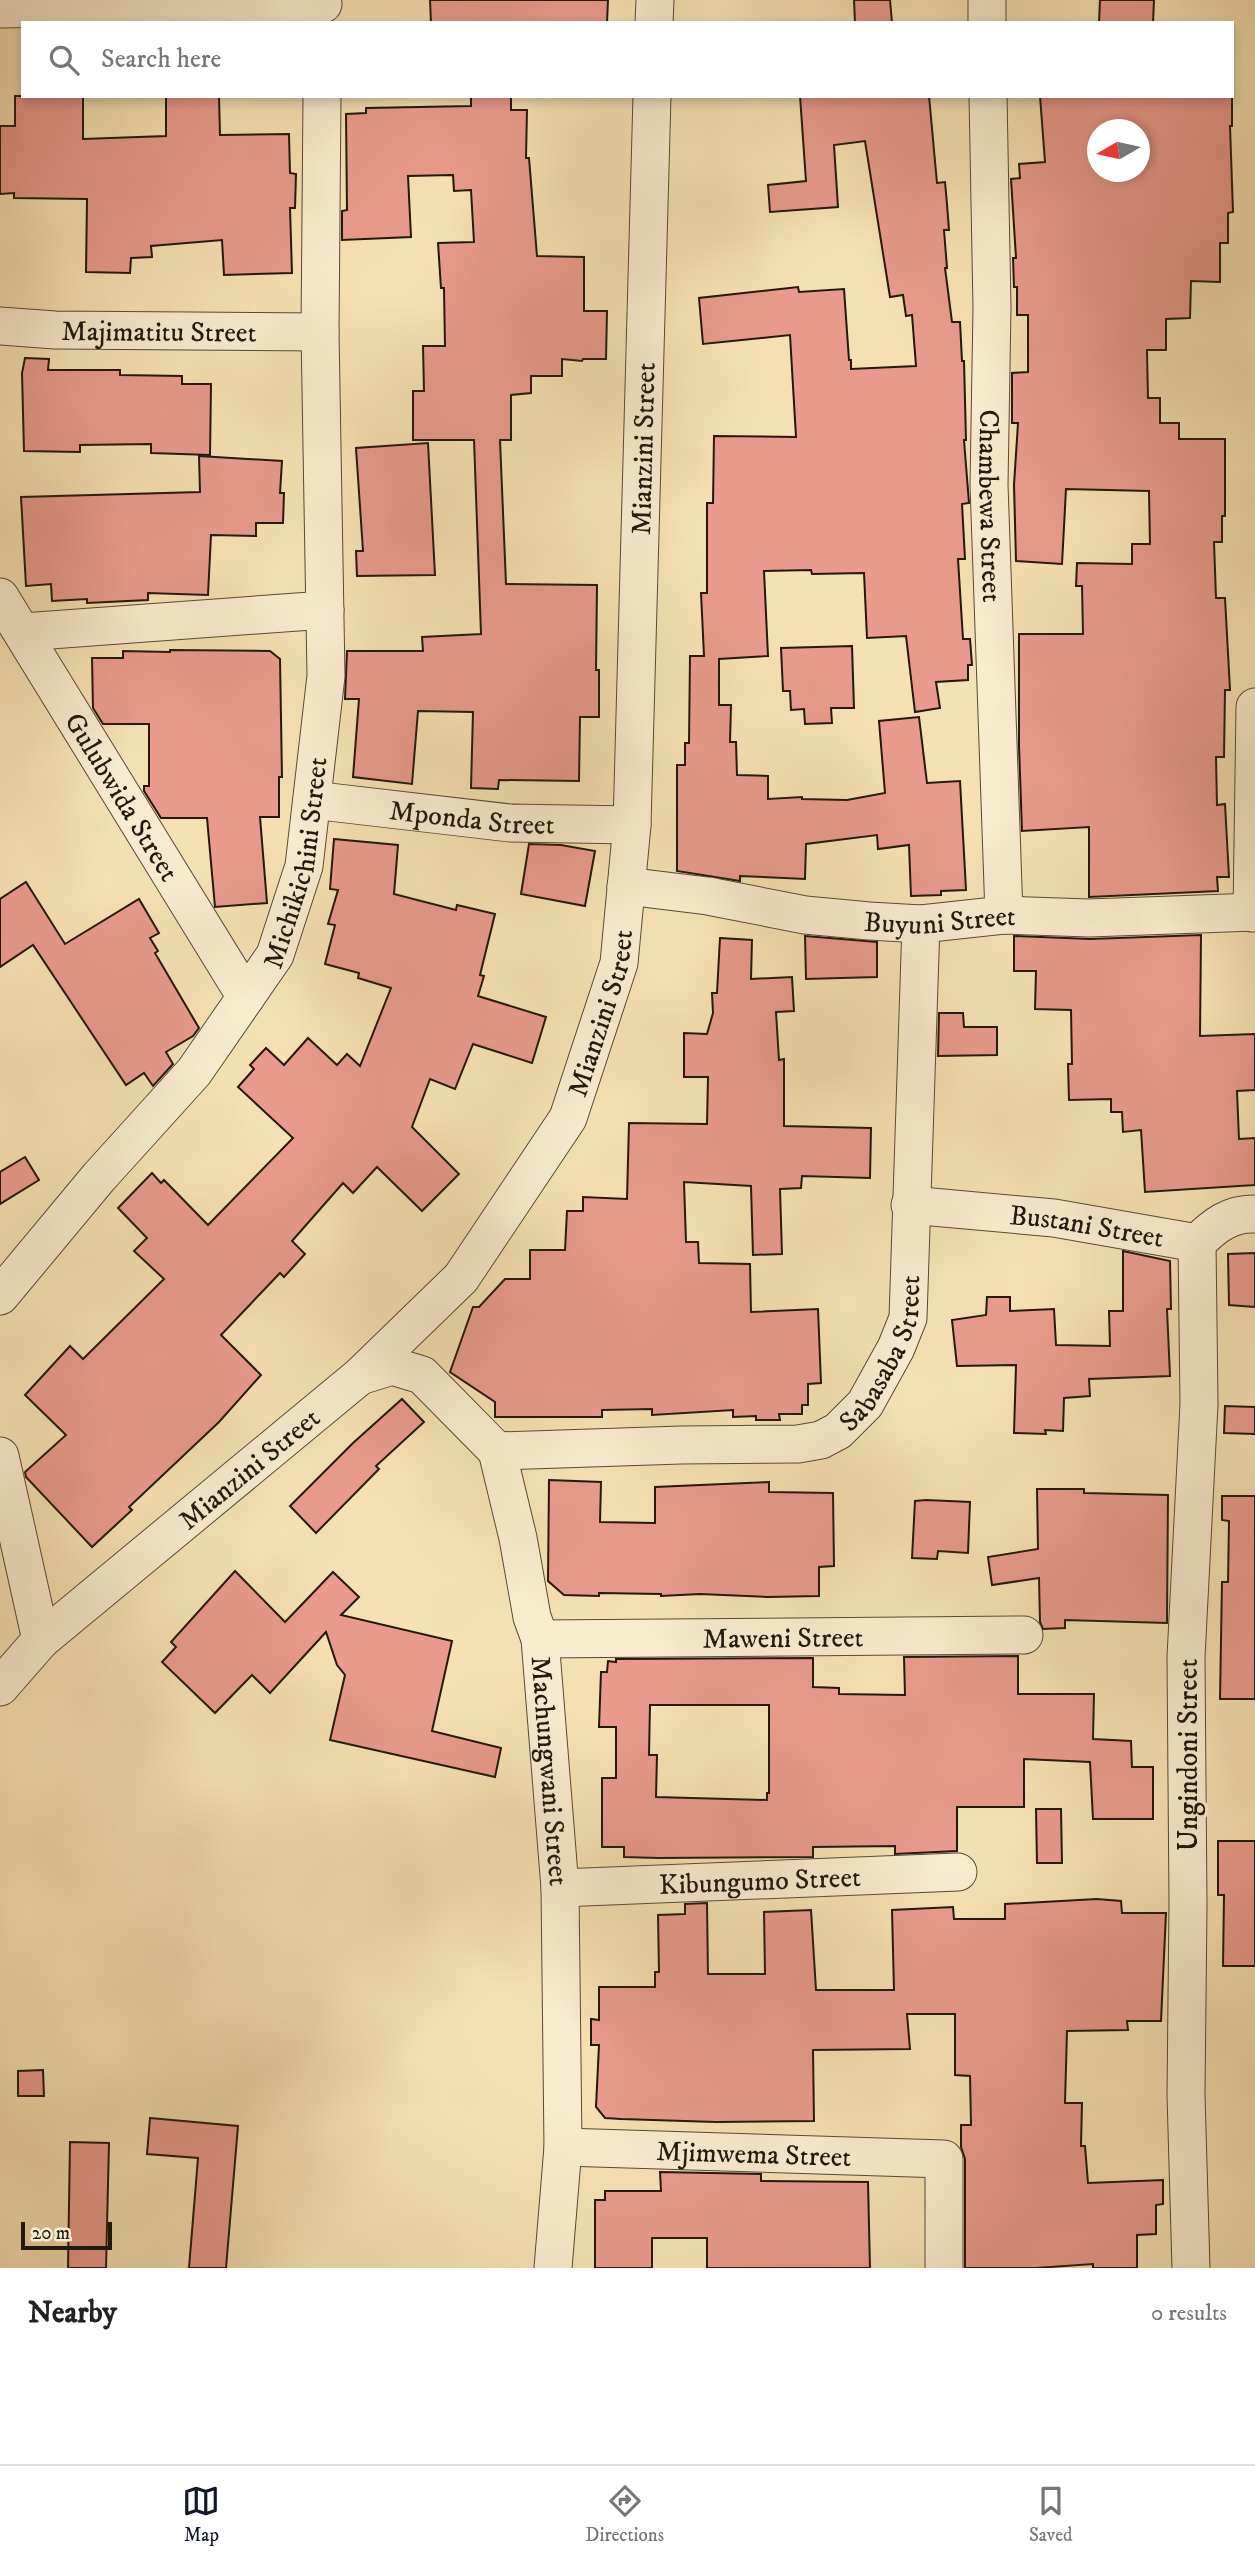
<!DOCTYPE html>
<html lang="en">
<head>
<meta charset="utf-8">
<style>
  :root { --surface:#fff; --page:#f6f6f6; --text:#222; --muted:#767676; --line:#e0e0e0; --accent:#111827 }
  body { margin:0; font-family:"IM FELL DW Pica",serif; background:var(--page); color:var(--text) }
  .compass { position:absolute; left:1087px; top:119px; width:63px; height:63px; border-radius:50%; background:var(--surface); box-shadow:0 4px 10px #0003; rotate:261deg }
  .scale { position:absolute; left:21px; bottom:18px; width:91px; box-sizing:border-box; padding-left:7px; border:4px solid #23180c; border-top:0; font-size:19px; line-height:24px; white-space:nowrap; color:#23180c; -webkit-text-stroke:5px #f8ecce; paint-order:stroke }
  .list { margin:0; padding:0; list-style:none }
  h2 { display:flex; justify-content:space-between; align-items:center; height:91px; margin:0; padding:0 28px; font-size:30px }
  h2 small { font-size:23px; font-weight:400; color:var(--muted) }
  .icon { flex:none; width:38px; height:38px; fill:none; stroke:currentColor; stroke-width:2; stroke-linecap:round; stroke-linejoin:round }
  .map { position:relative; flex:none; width:1255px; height:2268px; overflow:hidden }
  .search { position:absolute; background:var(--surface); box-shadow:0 4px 10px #0003; left:21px; right:21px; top:21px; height:77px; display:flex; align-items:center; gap:18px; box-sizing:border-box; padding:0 24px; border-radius:0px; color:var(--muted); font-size:26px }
  .sheet { height:196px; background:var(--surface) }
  nav { display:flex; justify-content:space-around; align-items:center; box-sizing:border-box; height:98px; border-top:2px solid var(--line); background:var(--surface); font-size:19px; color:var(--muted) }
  nav a { display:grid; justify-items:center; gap:4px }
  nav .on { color:var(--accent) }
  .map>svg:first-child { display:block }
  .building { fill:#e99a8c; stroke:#23180c; stroke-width:2; fill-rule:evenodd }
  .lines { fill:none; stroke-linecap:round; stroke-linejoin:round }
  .street-casing { stroke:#574a36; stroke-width:39 }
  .street { stroke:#f8ecce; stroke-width:37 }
  .labels { text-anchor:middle; stroke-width:7; stroke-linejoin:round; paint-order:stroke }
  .street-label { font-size:28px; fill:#23180c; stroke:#f8ecce }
</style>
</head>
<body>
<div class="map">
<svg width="1255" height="2268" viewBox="0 0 1255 2268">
  <rect width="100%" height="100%" fill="#f4e1b3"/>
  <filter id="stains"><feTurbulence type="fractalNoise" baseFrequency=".00286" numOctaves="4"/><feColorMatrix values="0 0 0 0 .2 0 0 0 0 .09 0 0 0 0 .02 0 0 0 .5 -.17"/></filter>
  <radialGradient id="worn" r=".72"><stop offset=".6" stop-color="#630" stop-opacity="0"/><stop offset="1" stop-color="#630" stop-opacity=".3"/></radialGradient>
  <g class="building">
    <path d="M 430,0 L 608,0 L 607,23 L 431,23 Z"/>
    <path d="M 854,0 L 890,0 L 892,23 L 855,23 Z"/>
    <path d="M 1100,0 L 1154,0 L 1153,23 L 1099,23 Z"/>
    <path d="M 15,96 L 83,96 L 83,139 L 166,136 L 166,96 L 219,96 L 220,135 L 289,134 L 290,173 L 296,174 L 295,208 L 290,208 L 292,273 L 224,275 L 222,240 L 151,246 L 152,257 L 131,258 L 130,273 L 86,272 L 87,199 L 14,198 L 14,193 L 0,194 L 0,126 L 15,126 Z"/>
    <path d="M 471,96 L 511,96 L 511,110 L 527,110 L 526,158 L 529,158 L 537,256 L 584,257 L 584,311 L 607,311 L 606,359 L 583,359 L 582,361 L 562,359 L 562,376 L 531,376 L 531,393 L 511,395 L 511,440 L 500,440 L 506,584 L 597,585 L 596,670 L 599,670 L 599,717 L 580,717 L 579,781 L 499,780 L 498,789 L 471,788 L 473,712 L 418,711 L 412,784 L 353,777 L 359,699 L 345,699 L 347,651 L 423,651 L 422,637 L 481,634 L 474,440 L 413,440 L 413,391 L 424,391 L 423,346 L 445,346 L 444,288 L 441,288 L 438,243 L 474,242 L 471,190 L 454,191 L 453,175 L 408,176 L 411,237 L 342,240 L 342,211 L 347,210 L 346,114 L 366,113 L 366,108 L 471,106 Z"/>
    <path d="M 800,96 L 929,96 L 937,183 L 945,182 L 947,204 L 949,230 L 944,230 L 947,268 L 945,268 L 952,322 L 960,322 L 962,361 L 964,361 L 966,440 L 964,440 L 969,503 L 962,504 L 965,559 L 958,559 L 963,639 L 970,639 L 972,665 L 968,665 L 968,680 L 936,682 L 940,708 L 915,712 L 906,636 L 867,638 L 864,573 L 812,574 L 811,570 L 764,571 L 768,656 L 719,659 L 719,705 L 731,705 L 730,742 L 736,742 L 737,775 L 768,776 L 768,799 L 802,797 L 802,799 L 847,800 L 885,793 L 879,721 L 919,717 L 927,783 L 960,781 L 966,890 L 941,891 L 941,895 L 911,896 L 909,845 L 878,849 L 877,835 L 806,844 L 805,879 L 740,876 L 740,881 L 677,871 L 677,765 L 685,765 L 685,743 L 689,743 L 690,656 L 704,656 L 701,593 L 707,593 L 707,503 L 713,503 L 714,436 L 796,437 L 790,335 L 703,344 L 699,298 L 798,287 L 799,292 L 844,289 L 849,360 L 851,360 L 851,369 L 916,366 L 912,315 L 906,316 L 903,295 L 890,297 L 865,141 L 834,145 L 838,207 L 770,212 L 768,185 L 806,181 Z"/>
    <path d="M 1040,96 L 1232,96 L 1232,126 L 1230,126 L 1233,212 L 1228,213 L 1228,243 L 1220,243 L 1220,282 L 1191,281 L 1190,318 L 1166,319 L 1166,350 L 1147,350 L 1148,398 L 1160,398 L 1160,423 L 1179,423 L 1179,439 L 1225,439 L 1225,516 L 1222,516 L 1222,542 L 1214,542 L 1216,598 L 1225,598 L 1230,690 L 1225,690 L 1224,757 L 1216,757 L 1217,805 L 1225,804 L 1229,877 L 1217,877 L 1218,891 L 1089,897 L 1089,827 L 1022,831 L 1019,746 L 1019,634 L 1083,634 L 1082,586 L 1076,586 L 1077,563 L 1132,564 L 1132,544 L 1150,544 L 1149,491 L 1066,489 L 1062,564 L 1016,561 L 1014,485 L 1018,423 L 1012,423 L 1012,373 L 1028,372 L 1028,315 L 1017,315 L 1017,287 L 1014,287 L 1013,258 L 1016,258 L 1011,179 L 1020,178 L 1019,164 L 1045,162 ZM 1097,130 L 1139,130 L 1139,172 L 1097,172 Z"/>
    <path d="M 25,358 L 49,359 L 48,370 L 120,370 L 120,375 L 182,376 L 182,384 L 211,384 L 210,455 L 151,453 L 151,444 L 80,445 L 80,452 L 24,451 L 22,373 Z"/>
    <path d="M 428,443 L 435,575 L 357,576 L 356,551 L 363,551 L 356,448 Z"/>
    <path d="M 199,456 L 282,461 L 280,493 L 284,493 L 283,523 L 256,523 L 256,536 L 211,535 L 208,595 L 148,593 L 148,600 L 87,603 L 87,599 L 52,601 L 51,584 L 26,586 L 21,497 L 200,492 Z"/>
    <path d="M 852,646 L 854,708 L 831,708 L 832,723 L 805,724 L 804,709 L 791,710 L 790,691 L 783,691 L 781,648 Z"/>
    <path d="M 170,650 L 270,651 L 280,659 L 282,777 L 279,777 L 279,817 L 260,817 L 267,903 L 215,907 L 207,818 L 161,818 L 144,791 L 144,786 L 149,786 L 149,724 L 103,724 L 93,708 L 92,658 L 123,658 L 123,651 L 170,652 Z"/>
    <path d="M 334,839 L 398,845 L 394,894 L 456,910 L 457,905 L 495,914 L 480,975 L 484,976 L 478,996 L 546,1017 L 532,1063 L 473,1044 L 455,1089 L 430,1079 L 412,1127 L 459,1174 L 422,1211 L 377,1167 L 353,1193 L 343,1183 L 292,1241 L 305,1254 L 284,1277 L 280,1273 L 221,1335 L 261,1375 L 219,1422 L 129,1507 L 132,1510 L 92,1547 L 26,1477 L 25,1472 L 66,1435 L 25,1395 L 70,1346 L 83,1359 L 164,1279 L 134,1251 L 147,1238 L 118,1208 L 152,1173 L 161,1183 L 164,1180 L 208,1225 L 293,1138 L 238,1087 L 254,1069 L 250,1065 L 266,1048 L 284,1065 L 308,1038 L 337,1065 L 347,1054 L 360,1066 L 391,988 L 358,978 L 359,973 L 325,964 L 335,925 L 328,924 L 338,890 L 330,889 Z"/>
    <path d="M 529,844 L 561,845 L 595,851 L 585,906 L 521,894 Z"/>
    <path d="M 26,882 L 65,944 L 139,899 L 159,933 L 150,938 L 158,951 L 155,953 L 199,1028 L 193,1036 L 166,1052 L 173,1064 L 153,1086 L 144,1073 L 126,1085 L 33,945 L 0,967 L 0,899 Z"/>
    <path d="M 1201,935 L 1200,1036 L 1255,1034 L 1255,1090 L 1237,1091 L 1239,1139 L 1255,1138 L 1255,1185 L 1145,1192 L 1141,1130 L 1123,1132 L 1122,1112 L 1111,1112 L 1111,1099 L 1069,1100 L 1068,1064 L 1072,1064 L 1071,1010 L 1035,1009 L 1036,971 L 1014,971 L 1014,936 L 1090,939 Z"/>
    <path d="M 805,936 L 877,942 L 877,977 L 806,979 Z"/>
    <path d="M 720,938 L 752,940 L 751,979 L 792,977 L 794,1011 L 776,1012 L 779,1060 L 784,1059 L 784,1126 L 871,1128 L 870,1178 L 802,1176 L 801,1188 L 780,1189 L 782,1254 L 753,1255 L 751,1186 L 684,1182 L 686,1242 L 698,1242 L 699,1263 L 750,1264 L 751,1312 L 818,1309 L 821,1383 L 808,1384 L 808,1405 L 802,1405 L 802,1414 L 779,1414 L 780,1420 L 756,1420 L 756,1416 L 733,1417 L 733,1410 L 652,1415 L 652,1409 L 602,1410 L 602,1417 L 495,1417 L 495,1402 L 450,1372 L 473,1307 L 479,1307 L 505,1279 L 530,1279 L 530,1250 L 565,1250 L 567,1211 L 583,1211 L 583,1197 L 627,1199 L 629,1123 L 707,1124 L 708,1077 L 684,1077 L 684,1033 L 707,1034 L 713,1013 L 712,993 L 717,993 Z"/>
    <path d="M 939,1013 L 963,1013 L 964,1027 L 997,1027 L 997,1055 L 938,1056 Z"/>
    <path d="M 25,1157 L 39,1180 L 0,1204 L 0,1172 Z"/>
    <path d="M 1123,1251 L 1170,1261 L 1171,1309 L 1167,1309 L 1170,1376 L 1089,1379 L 1090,1396 L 1064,1398 L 1063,1431 L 1045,1430 L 1046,1434 L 1014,1433 L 1016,1365 L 957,1366 L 952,1320 L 986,1315 L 987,1297 L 1010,1297 L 1010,1311 L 1054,1309 L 1056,1345 L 1110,1346 L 1109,1311 L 1123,1311 Z"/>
    <path d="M 1255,1253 L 1255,1307 L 1229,1305 L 1228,1254 Z"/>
    <path d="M 402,1399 L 424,1422 L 376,1466 L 379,1469 L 316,1533 L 290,1506 L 353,1443 Z"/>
    <path d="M 1225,1406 L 1255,1407 L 1255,1434 L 1224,1433 Z"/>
    <path d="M 549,1480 L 601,1482 L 600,1522 L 655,1523 L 655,1487 L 769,1482 L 769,1492 L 833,1493 L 834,1566 L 819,1567 L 819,1596 L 767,1597 L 700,1594 L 661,1596 L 661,1594 L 599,1593 L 599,1596 L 564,1595 L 548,1581 Z"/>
    <path d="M 1037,1489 L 1084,1489 L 1084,1493 L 1168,1495 L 1167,1623 L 1065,1620 L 1065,1628 L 1043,1629 L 1040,1622 L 1039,1578 L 992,1585 L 988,1557 L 1038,1549 Z"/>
    <path d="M 1222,1496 L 1255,1496 L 1255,1699 L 1220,1699 L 1222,1582 L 1228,1582 L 1229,1521 L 1222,1520 Z"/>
    <path d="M 926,1500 L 970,1502 L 968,1553 L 938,1551 L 937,1559 L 912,1558 L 915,1501 Z"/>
    <path d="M 235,1571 L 285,1622 L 333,1572 L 359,1597 L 341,1615 L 452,1641 L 432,1731 L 501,1748 L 495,1777 L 330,1740 L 345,1675 L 337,1665 L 326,1632 L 270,1693 L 252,1675 L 215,1713 L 162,1662 L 176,1647 L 171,1642 Z"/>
    <path d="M 1018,1656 L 1018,1694 L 1094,1694 L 1093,1739 L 1131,1741 L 1132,1767 L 1153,1767 L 1153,1819 L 1093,1819 L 1090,1762 L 1024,1759 L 1024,1807 L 957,1807 L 957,1851 L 895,1854 L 895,1846 L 813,1847 L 813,1857 L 659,1858 L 624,1857 L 624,1847 L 602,1847 L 602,1778 L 616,1778 L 616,1727 L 599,1727 L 601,1672 L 607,1672 L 608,1661 L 616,1662 L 616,1659 L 813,1658 L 813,1687 L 839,1688 L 839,1694 L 905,1695 L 904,1657 ZM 650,1705 L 769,1705 L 769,1793 L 767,1793 L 767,1800 L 656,1797 L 657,1755 L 649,1755 Z"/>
    <path d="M 1036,1809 L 1061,1809 L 1062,1863 L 1037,1863 Z"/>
    <path d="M 1218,1841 L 1255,1841 L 1255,1966 L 1223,1966 L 1224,1895 L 1218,1895 Z"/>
    <path d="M 1097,1899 L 1121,1901 L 1122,1913 L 1166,1913 L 1161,2021 L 1127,2021 L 1128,2030 L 1067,2031 L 1065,2103 L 1082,2103 L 1081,2146 L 1085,2146 L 1088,2183 L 1163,2180 L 1163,2204 L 1156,2205 L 1156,2234 L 1137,2235 L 1137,2268 L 1093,2268 L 1093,2264 L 1036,2268 L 965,2268 L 965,2159 L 961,2147 L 961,2125 L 971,2125 L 970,2076 L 955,2075 L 955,2014 L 907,2014 L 910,2049 L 813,2050 L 814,2121 L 716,2122 L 621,2119 L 605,2118 L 596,2107 L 599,2045 L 591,2045 L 591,2019 L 599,2020 L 599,1987 L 655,1987 L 655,1972 L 659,1972 L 658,1915 L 685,1914 L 685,1904 L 707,1903 L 708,1974 L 765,1974 L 764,1912 L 811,1910 L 816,1990 L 894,1990 L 892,1910 L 953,1907 L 954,1919 L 1005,1919 L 1005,1904 Z"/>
    <path d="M 43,2070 L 44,2096 L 18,2096 L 18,2071 Z"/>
    <path d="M 150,2118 L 238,2126 L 226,2268 L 189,2268 L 198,2158 L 147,2154 Z"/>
    <path d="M 70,2142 L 109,2143 L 106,2268 L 68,2268 Z"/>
    <path d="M 660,2172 L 761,2174 L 761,2181 L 868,2182 L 870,2268 L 707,2268 L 707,2238 L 652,2238 L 652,2268 L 595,2268 L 595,2200 L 605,2200 L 605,2191 L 661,2191 Z"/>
  </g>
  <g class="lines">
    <g class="street-casing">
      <g id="street">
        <path d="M 987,0 L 987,23"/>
        <path d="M 0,9 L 323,4"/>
        <path d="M 654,23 L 655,0"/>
        <path id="s1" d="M 988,96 L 992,307 L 989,485 L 1004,915"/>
        <path id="s2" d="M 0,326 L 55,330 L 320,332"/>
        <path id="s3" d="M 0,597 L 246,997"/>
        <path d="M 23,632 L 325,610"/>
        <path id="s4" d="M 312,800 L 510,823 L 632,825"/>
        <path id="s5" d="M 626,886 L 708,896 L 805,915 L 869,921 L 921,924 L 1004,915 L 1089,918 L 1255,912"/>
        <path d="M 1252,913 L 1255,707"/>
        <path id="s6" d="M 910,1205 L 1054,1218 L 1197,1243"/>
        <path d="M 1197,1243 C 1214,1226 1230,1213 1255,1214"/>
        <path id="s7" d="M 0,1296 L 99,1177 L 194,1072 L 275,955 L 304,866 L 326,676 L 320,332 L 322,96"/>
        <path id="s8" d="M 360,1376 L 392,1366 L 422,1375 L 497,1451 L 518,1538 L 532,1617 L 540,1639 L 560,1888 L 563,2147 L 553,2268"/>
        <path id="s9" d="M 497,1451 L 681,1445 L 798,1444 L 821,1440 L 838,1431 L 865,1404 L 896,1348 L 908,1318 L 921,924"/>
        <path d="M 0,1456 L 41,1640"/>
        <path id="s10" d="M 540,1639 L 1024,1635"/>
        <path id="s11" d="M 0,1687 L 41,1640 L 360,1376 L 461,1278 L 568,1118 L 619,963 L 632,825 L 652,96"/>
        <path id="s12" d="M 560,1888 L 958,1872"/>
        <path id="s13" d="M 563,2147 L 944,2159 L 944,2268"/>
        <path d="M 1191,2268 L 1186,2095 L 1188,1904 L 1186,1657 L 1199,1404 L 1197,1243"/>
      </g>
    </g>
    <use href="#street" class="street"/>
  </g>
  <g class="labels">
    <g class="street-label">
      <text dy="10" stroke="none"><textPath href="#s2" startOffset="159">Majimatitu Street</textPath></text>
      <text dy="10" stroke="none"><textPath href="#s11" startOffset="1488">Mianzini Street</textPath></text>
      <text dy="10" stroke="none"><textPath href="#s1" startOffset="410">Chambewa Street</textPath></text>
      <text dy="10" stroke="none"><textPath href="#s3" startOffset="234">Gulubwida Street</textPath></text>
      <text dy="10" stroke="none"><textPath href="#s4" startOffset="161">Mponda Street</textPath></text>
      <text dy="10" stroke="none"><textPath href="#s7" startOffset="534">Michikichini Street</textPath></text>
      <text dy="10" stroke="none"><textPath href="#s5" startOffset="317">Buyuni Street</textPath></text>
      <text dy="10" stroke="none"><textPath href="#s11" startOffset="920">Mianzini Street</textPath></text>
      <text dy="10" stroke="none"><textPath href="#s6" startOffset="178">Bustani Street</textPath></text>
      <text dy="10" stroke="none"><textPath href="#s9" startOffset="436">Sabasaba Street</textPath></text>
      <text dy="10" stroke="none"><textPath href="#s11" startOffset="332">Mianzini Street</textPath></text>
      <text dy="10" stroke="none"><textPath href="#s10" startOffset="243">Maweni Street</textPath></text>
      <text transform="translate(1187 1755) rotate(-90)" y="10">Ungindoni Street</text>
      <text dy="10" stroke="none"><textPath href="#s8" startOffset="497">Machungwani Street</textPath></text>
      <text dy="10" stroke="none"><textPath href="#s12" startOffset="200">Kibungumo Street</textPath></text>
      <text dy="10" stroke="none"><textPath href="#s13" startOffset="191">Mjimwema Street</textPath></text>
    </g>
  </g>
  <rect width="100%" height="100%" filter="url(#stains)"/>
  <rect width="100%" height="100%" fill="url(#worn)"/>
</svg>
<svg class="compass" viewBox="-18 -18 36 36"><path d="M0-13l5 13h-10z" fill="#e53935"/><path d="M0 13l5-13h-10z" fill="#767676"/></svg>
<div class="scale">20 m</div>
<div class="search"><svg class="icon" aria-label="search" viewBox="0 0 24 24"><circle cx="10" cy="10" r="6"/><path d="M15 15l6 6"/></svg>Search here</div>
</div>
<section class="sheet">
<h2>Nearby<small>0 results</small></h2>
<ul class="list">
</ul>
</section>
<nav>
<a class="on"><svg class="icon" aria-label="map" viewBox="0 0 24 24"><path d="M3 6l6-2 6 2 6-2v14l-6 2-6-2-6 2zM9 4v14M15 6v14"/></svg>Map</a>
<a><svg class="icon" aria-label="directions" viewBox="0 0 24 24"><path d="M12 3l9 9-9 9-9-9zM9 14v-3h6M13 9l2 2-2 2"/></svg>Directions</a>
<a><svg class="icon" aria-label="saved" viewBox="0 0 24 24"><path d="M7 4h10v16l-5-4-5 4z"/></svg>Saved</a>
</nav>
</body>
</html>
